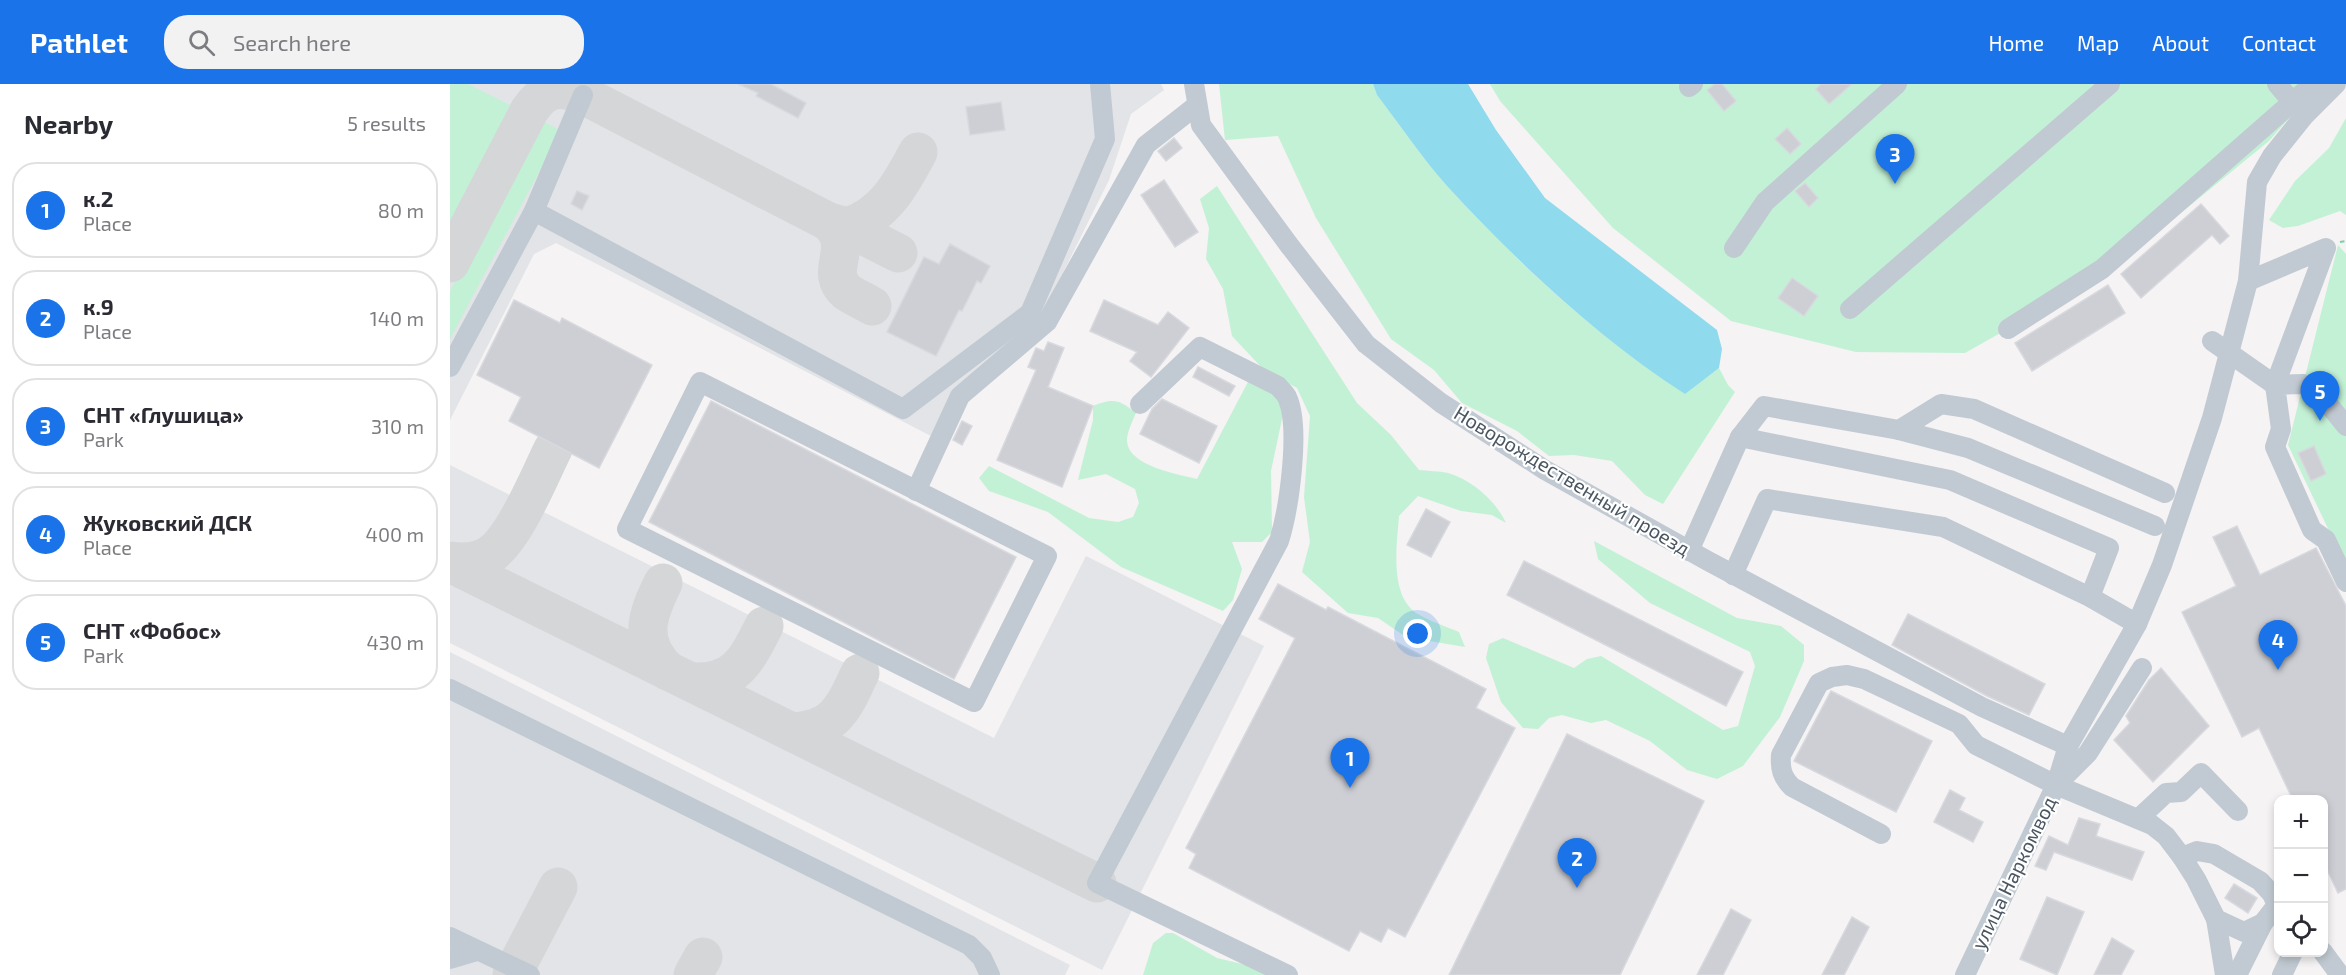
<!DOCTYPE html>
<html lang="en">
<head>
<meta charset="utf-8">
<style>
  :root { --surface:#fff; --page:#f2f2f3; --text:#2b2b33; --muted:#7c7c81; --line:#e1e1e2; --accent:#1a73e8 }
  body { margin:0; font-family:"Exo 2",sans-serif; background:var(--page); color:var(--text) }
  .controls { position:absolute; right:18px; bottom:18px; display:grid; overflow:hidden; border-radius:12px; box-shadow:0 3px 9px #0003 }
  .controls button { width:54px; height:54px; display:grid; place-items:center; padding:0; border:0; border-bottom:2px solid var(--line); background:var(--surface); color:var(--text); font:30px sans-serif }
  .you { position:absolute; left:968px; top:550px; width:21px; height:21px; margin:-15px; border:4px solid #fff; border-radius:50%; background:#1a73e8; box-shadow:0 0 0 9px #1a73e833 }
  .badge { display:grid; place-items:center; width:39px; height:39px; border-radius:50%; background:var(--accent); color:#fff; font-size:20px; font-weight:700 }
  .pin { position:absolute; translate:-50% -50px; filter:drop-shadow(0 2px 3px #0008) }
  .pin::after { content:''; position:absolute; top:32px; width:21px; height:18px; background:inherit; clip-path:polygon(0 0,100% 0,50% 100%) }
  .list { margin:0; padding:0; list-style:none }
  h2 { display:flex; justify-content:space-between; align-items:center; height:78px; margin:0; padding:0 24px; font-size:26px }
  h2 small { font-size:20px; font-weight:400; color:var(--muted) }
  .list li { display:grid; grid-template-columns:39px 1fr auto; gap:18px; align-items:center; box-sizing:border-box; height:96px; margin:0 12px 12px; padding:0 12px; border:2px solid var(--line); border-radius:24px }
  .list b { display:block; font-size:22px; white-space:nowrap }
  .list p { margin:0; font-size:20px; white-space:nowrap; color:var(--muted) }
  .list em { font-size:20px; font-style:normal; color:var(--muted) }
  .icon { flex:none; width:33px; height:33px; fill:none; stroke:currentColor; stroke-width:2; stroke-linecap:round; stroke-linejoin:round }
  .map { position:relative; flex:none; width:1896px; height:891px; overflow:hidden }
  header { display:flex; align-items:center; gap:36px; box-sizing:border-box; height:84px; padding:0 30px; background:var(--accent); color:#fff }
  header strong { font-size:28px }
  nav { display:flex; gap:33px; margin-inline-start:auto; font-size:21px }
  .search { width:420px; height:54px; background:var(--page); display:flex; align-items:center; gap:15px; box-sizing:border-box; padding:0 21px; border-radius:24px; color:var(--muted); font-size:22px }
  main { display:flex }
  aside { flex:1; background:var(--surface) }
  .map>svg:first-child { display:block }
  .airport { fill:#e2e4e7 }
  .green { fill:#c3f1d5 }
  .water { fill:#90daee }
  .lines { fill:none; stroke-linecap:round; stroke-linejoin:round }
  .taxiway { stroke:#d5d6d8; stroke-width:39 }
  .building { fill:#cdcfd5; stroke:#d7d9de; stroke-width:1.5 }
  .path { stroke:#7ad0a6; stroke-width:2; stroke-dasharray:4.5 3; stroke-linecap:butt }
  .minor { stroke:#c1cad2; stroke-width:20 }
  .labels { text-anchor:middle; stroke-width:4.5; stroke-linejoin:round; paint-order:stroke }
  .street-label { font-size:20px; fill:#4a5661; stroke:#fff }
</style>
</head>
<body>
<header>
<strong>Pathlet</strong>
<div class="search"><svg class="icon" aria-label="search" viewBox="0 0 24 24"><circle cx="10" cy="10" r="6"/><path d="M15 15l6 6"/></svg>Search here</div>
<nav><a>Home</a><a>Map</a><a>About</a><a>Contact</a></nav>
</header>
<main>
<aside>
<h2>Nearby<small>5 results</small></h2>
<ul class="list">
<li><span class="badge">1</span><div><b>к.2</b><p>Place</p></div><em>80 m</em></li>
<li><span class="badge">2</span><div><b>к.9</b><p>Place</p></div><em>140 m</em></li>
<li><span class="badge">3</span><div><b>СНТ «Глушица»</b><p>Park</p></div><em>310 m</em></li>
<li><span class="badge">4</span><div><b>Жуковский ДСК</b><p>Place</p></div><em>400 m</em></li>
<li><span class="badge">5</span><div><b>СНТ «Фобос»</b><p>Park</p></div><em>430 m</em></li>
</ul>
</aside>
<div class="map">
<svg width="1896" height="891" viewBox="0 0 1896 891">
  <rect width="100%" height="100%" fill="#f5f3f3"/>
  <g class="airport">
    <path d="M 0,0 L 711,0 L 714,6 L 681,30 L 659,96 L 591,233 L 481,352 L 106,159 L 84,170 L 0,336 Z"/>
    <path d="M 0,381 L 544,654 L 636,472 L 814,562 L 652,886 L 0,559 Z"/>
    <path d="M 0,568 L 620,881 L 615,891 L 0,891 Z"/>
  </g>
  <g class="green">
    <path d="M 0,0 L 18,0 L 60,21 L 0,141 Z"/>
    <path d="M 769,0 L 923,0 L 927,11 C 950,41 972,74 997,102 C 1067,178 1147,254 1235,309 L 1269,284 L 1278,301 L 1285,308 L 1213,420 L 1195,411 L 1162,377 L 1124,371 L 1099,372 L 1067,347 L 1012,319 L 984,286 L 941,255 L 866,134 L 828,52 L 775,56 Z"/>
    <path d="M 1040,0 L 1869,0 L 1819,57 L 1660,187 L 1515,269 L 1406,268 L 1281,237 L 1163,144 L 1050,17 Z"/>
    <path d="M 1896,34 L 1896,131 L 1890,127 L 1848,142 L 1833,144 L 1819,136 L 1845,97 L 1879,64 Z"/>
    <path d="M 91,36 L 111,47 L 0,255 L 0,207 Z"/>
    <path d="M 767,102 L 907,319 L 941,351 L 969,386 C 978,387 989,387 998,389 C 1022,396 1046,417 1056,439 L 1042,431 L 1011,427 L 968,412 L 949,432 C 947,460 939,510 966,529 C 979,537 995,542 1009,548 L 1015,563 L 956,553 L 928,534 L 898,529 L 852,488 L 860,458 L 854,413 L 860,332 L 847,304 L 814,286 L 782,252 L 773,205 L 756,175 L 759,144 L 750,115 Z"/>
    <path d="M 1888,161 L 1896,170 L 1896,482 L 1838,361 Z"/>
    <path d="M 799,296 L 828,302 L 833,330 L 821,387 L 822,448 L 812,458 L 782,458 L 792,485 L 783,516 L 773,527 L 671,483 L 598,428 L 539,407 L 529,394 L 539,382 L 639,434 L 668,438 L 683,433 L 689,419 L 685,405 L 656,390 L 628,396 L 643,336 L 643,322 C 663,314 669,315 686,329 C 683,336 677,348 677,356 C 677,382 728,390 747,395 Z"/>
    <path d="M 1144,457 L 1287,534 L 1331,542 L 1354,561 L 1354,577 L 1330,633 L 1293,682 L 1267,695 L 1237,686 L 1200,657 L 1156,636 L 1141,639 L 1112,631 L 1099,634 L 1088,645 L 1073,644 L 1051,618 L 1036,574 L 1039,560 L 1053,554 L 1124,584 L 1137,575 L 1151,572 L 1273,646 L 1288,642 L 1305,582 L 1300,568 L 1200,519 L 1148,475 Z"/>
    <path d="M 716,849 L 723,849 L 767,874 L 817,886 L 826,891 L 693,891 L 703,859 Z"/>
  </g>
  <path class="water" d="M 923,0 L 1018,0 L 1046,46 L 1095,114 L 1267,246 L 1272,265 L 1269,284 L 1235,310 C 1148,254 1067,178 997,102 C 972,74 950,41 927,11 Z"/>
  <g class="lines">
    <g class="taxiway">
      <path d="M 379,138 C 407,165 372,186 397,208 C 404,213 414,217 422,222"/>
      <path d="M 397,143 C 434,132 451,100 468,68"/>
      <path d="M 0,179 L 79,27 C 95,4 107,1 133,11 L 379,138 L 397,143 L 448,169"/>
      <path d="M 0,477 C 13,479 29,478 41,470 C 65,453 89,393 103,365"/>
      <path d="M 0,479 L 647,799"/>
      <path d="M 213,499 C 197,531 187,558 218,587"/>
      <path d="M 241,598 C 286,600 296,577 314,542"/>
      <path d="M 342,648 C 386,645 393,625 410,589"/>
      <path d="M 62,891 L 108,803"/>
      <path d="M 243,891 L 253,873"/>
    </g>
  </g>
  <g class="building">
    <path d="M 288,0 L 321,0 L 356,19 L 348,34 L 306,12 L 308,9 Z"/>
    <path d="M 1265,0 L 1272,0 L 1286,17 L 1274,27 L 1257,6 Z"/>
    <path d="M 1371,0 L 1402,0 L 1379,20 L 1366,5 Z"/>
    <path d="M 551,18 L 555,46 L 520,51 L 516,23 Z"/>
    <path d="M 1337,44 L 1351,60 L 1340,70 L 1325,55 Z"/>
    <path d="M 724,54 L 732,64 L 716,77 L 708,67 Z"/>
    <path d="M 714,96 L 748,148 L 725,163 L 691,111 Z"/>
    <path d="M 1355,99 L 1368,114 L 1359,123 L 1345,107 Z"/>
    <path d="M 127,107 L 139,112 L 132,126 L 121,120 Z"/>
    <path d="M 1751,120 L 1779,152 L 1770,160 L 1762,151 L 1691,214 L 1671,190 Z"/>
    <path d="M 500,160 L 540,182 L 531,199 L 527,197 L 512,227 L 509,226 L 486,272 L 437,248 L 474,173 L 489,180 Z"/>
    <path d="M 1342,194 L 1368,212 L 1354,232 L 1328,214 Z"/>
    <path d="M 1658,201 L 1675,229 L 1582,287 L 1565,259 Z"/>
    <path d="M 64,216 L 110,239 L 112,234 L 202,281 L 149,384 L 59,337 L 71,313 L 27,291 Z"/>
    <path d="M 654,216 L 708,241 L 718,228 L 739,244 L 701,293 L 680,277 L 687,268 L 640,247 Z"/>
    <path d="M 598,258 L 614,264 L 598,303 L 643,322 L 612,403 L 547,376 L 586,286 L 578,283 L 586,264 L 594,267 Z"/>
    <path d="M 748,283 L 785,302 L 779,312 L 743,293 Z"/>
    <path d="M 712,315 L 767,342 L 749,379 L 690,350 L 702,325 Z"/>
    <path d="M 261,317 L 566,473 L 504,595 L 199,438 Z"/>
    <path d="M 512,337 L 522,342 L 512,361 L 503,356 Z"/>
    <path d="M 1864,362 L 1876,390 L 1861,397 L 1848,369 Z"/>
    <path d="M 976,425 L 1000,438 L 981,473 L 957,461 Z"/>
    <path d="M 1787,442 L 1810,491 L 1866,464 L 1896,522 L 1896,805 L 1888,809 L 1874,779 L 1874,716 L 1843,716 L 1809,644 L 1792,653 L 1732,528 L 1786,502 L 1763,453 Z"/>
    <path d="M 1074,477 L 1293,588 L 1276,622 L 1057,511 Z"/>
    <path d="M 828,500 L 876,526 L 878,523 L 1036,605 L 1026,624 L 1065,644 L 955,853 L 938,844 L 931,858 L 910,847 L 899,867 L 739,784 L 746,770 L 736,764 L 845,554 L 809,535 Z"/>
    <path d="M 1458,530 L 1595,600 L 1579,631 L 1537,612 L 1442,561 Z"/>
    <path d="M 1711,584 L 1759,642 L 1703,698 L 1664,656 L 1680,639 L 1676,632 L 1699,596 Z"/>
    <path d="M 1381,607 L 1482,657 L 1446,728 L 1344,677 Z"/>
    <path d="M 1117,650 L 1254,717 L 1170,891 L 999,891 Z"/>
    <path d="M 1500,706 L 1515,714 L 1509,726 L 1533,738 L 1523,758 L 1484,738 Z"/>
    <path d="M 1629,734 L 1650,740 L 1646,752 L 1694,768 L 1682,796 L 1604,768 L 1596,786 L 1585,782 L 1599,752 L 1618,761 Z"/>
    <path d="M 1784,800 L 1807,814 L 1798,829 L 1775,814 Z"/>
    <path d="M 1597,813 L 1634,828 L 1607,891 L 1570,875 Z"/>
    <path d="M 1281,825 L 1301,836 L 1273,891 L 1247,891 Z"/>
    <path d="M 1402,833 L 1419,843 L 1394,891 L 1372,891 Z"/>
    <path d="M 1662,854 L 1684,867 L 1671,891 L 1644,891 Z"/>
  </g>
  <g class="lines">
    <path class="path" d="M 1890,158 L 1896,157"/>
    <g class="minor">
      <path d="M 744,0 L 751,41 L 839,161 L 916,260 L 991,319 L 1095,386 L 1258,477 L 1532,623 L 1618,662"/>
      <path d="M 1827,0 L 1851,28"/>
      <path d="M 1239,3 L 1243,0"/>
      <path d="M 84,127 L 453,325 L 580,229 L 655,55 L 650,0"/>
      <path d="M 1284,164 L 1315,118 L 1447,0"/>
      <path d="M 1400,225 L 1660,0"/>
      <path d="M 1558,245 L 1652,185 L 1863,0"/>
      <path d="M 1762,257 L 1825,301 L 1876,164 L 1798,197"/>
      <path d="M 0,283 L 84,127 L 133,11"/>
      <path d="M 250,298 L 597,472 L 524,618 L 177,445 Z"/>
      <path d="M 690,320 L 750,263 L 828,302 C 831,306 835,309 837,313 C 851,343 839,425 829,457 L 647,799 L 838,891"/>
      <path d="M 1896,342 L 1870,310 L 1853,300 L 1825,301 L 1831,345 L 1825,363 L 1862,446 L 1876,456 L 1896,498"/>
      <path d="M 1449,346 L 1518,364 L 1705,442"/>
      <path d="M 1290,353 L 1314,322 L 1449,346 L 1491,320 L 1524,325 L 1715,409"/>
      <path d="M 466,407 L 510,312 L 597,238 L 696,61 L 747,21"/>
      <path d="M 1239,467 L 1290,353 L 1500,396 L 1659,464 L 1640,513"/>
      <path d="M 1283,491 L 1317,415 L 1493,443 L 1640,513 L 1687,540"/>
      <path d="M 0,605 L 519,861 L 532,874 L 540,891"/>
      <path d="M 1608,699 L 1638,669 L 1692,584"/>
      <path d="M 1688,735 L 1716,709 L 1731,708 L 1751,689 L 1788,727"/>
      <path d="M 1431,750 L 1342,703 C 1332,693 1330,685 1331,671 L 1369,599 L 1382,593 L 1397,591 L 1414,595 L 1509,640 L 1526,661 L 1606,701 L 1702,741 L 1716,752 L 1732,773 L 1746,795 L 1766,835 L 1794,848 L 1813,839 L 1827,821 L 1828,822"/>
      <path d="M 1732,773 L 1747,767 L 1764,770 L 1810,797 L 1822,810 L 1827,821"/>
      <path d="M 1766,835 L 1775,891"/>
      <path d="M 0,853 L 80,891"/>
      <path d="M 1873,868 L 1890,891"/>
      <path d="M 0,875 L 27,867"/>
      <path d="M 1515,891 L 1606,701 L 1618,662 L 1687,540 L 1712,481 L 1762,334 L 1798,197 L 1807,98 L 1822,72 L 1854,32 L 1886,0"/>
      <path d="M 1787,891 L 1813,839"/>
      <path d="M 1832,891 L 1843,868"/>
    </g>
  </g>
  <g class="labels">
    <g class="street-label">
      <text transform="translate(1122 397) rotate(31)" y="7">Новорождественный проезд</text>
      <text transform="translate(1564 789) rotate(-64)" y="7">улица Наркомвод</text>
    </g>
  </g>
</svg>
<div class="controls">
<button>+</button>
<button>−</button>
<button><svg class="icon" aria-label="locate" viewBox="0 0 24 24"><circle cx="12" cy="12" r="6"/><path d="M12 2v4M12 18v4M2 12h4M18 12h4"/></svg></button>
</div>
<div class="you"></div>
<div class="pin badge" style="left:900px;top:704px">1</div>
<div class="pin badge" style="left:1127px;top:804px">2</div>
<div class="pin badge" style="left:1445px;top:100px">3</div>
<div class="pin badge" style="left:1828px;top:586px">4</div>
<div class="pin badge" style="left:1870px;top:337px">5</div>
</div>
</main>
</body>
</html>
